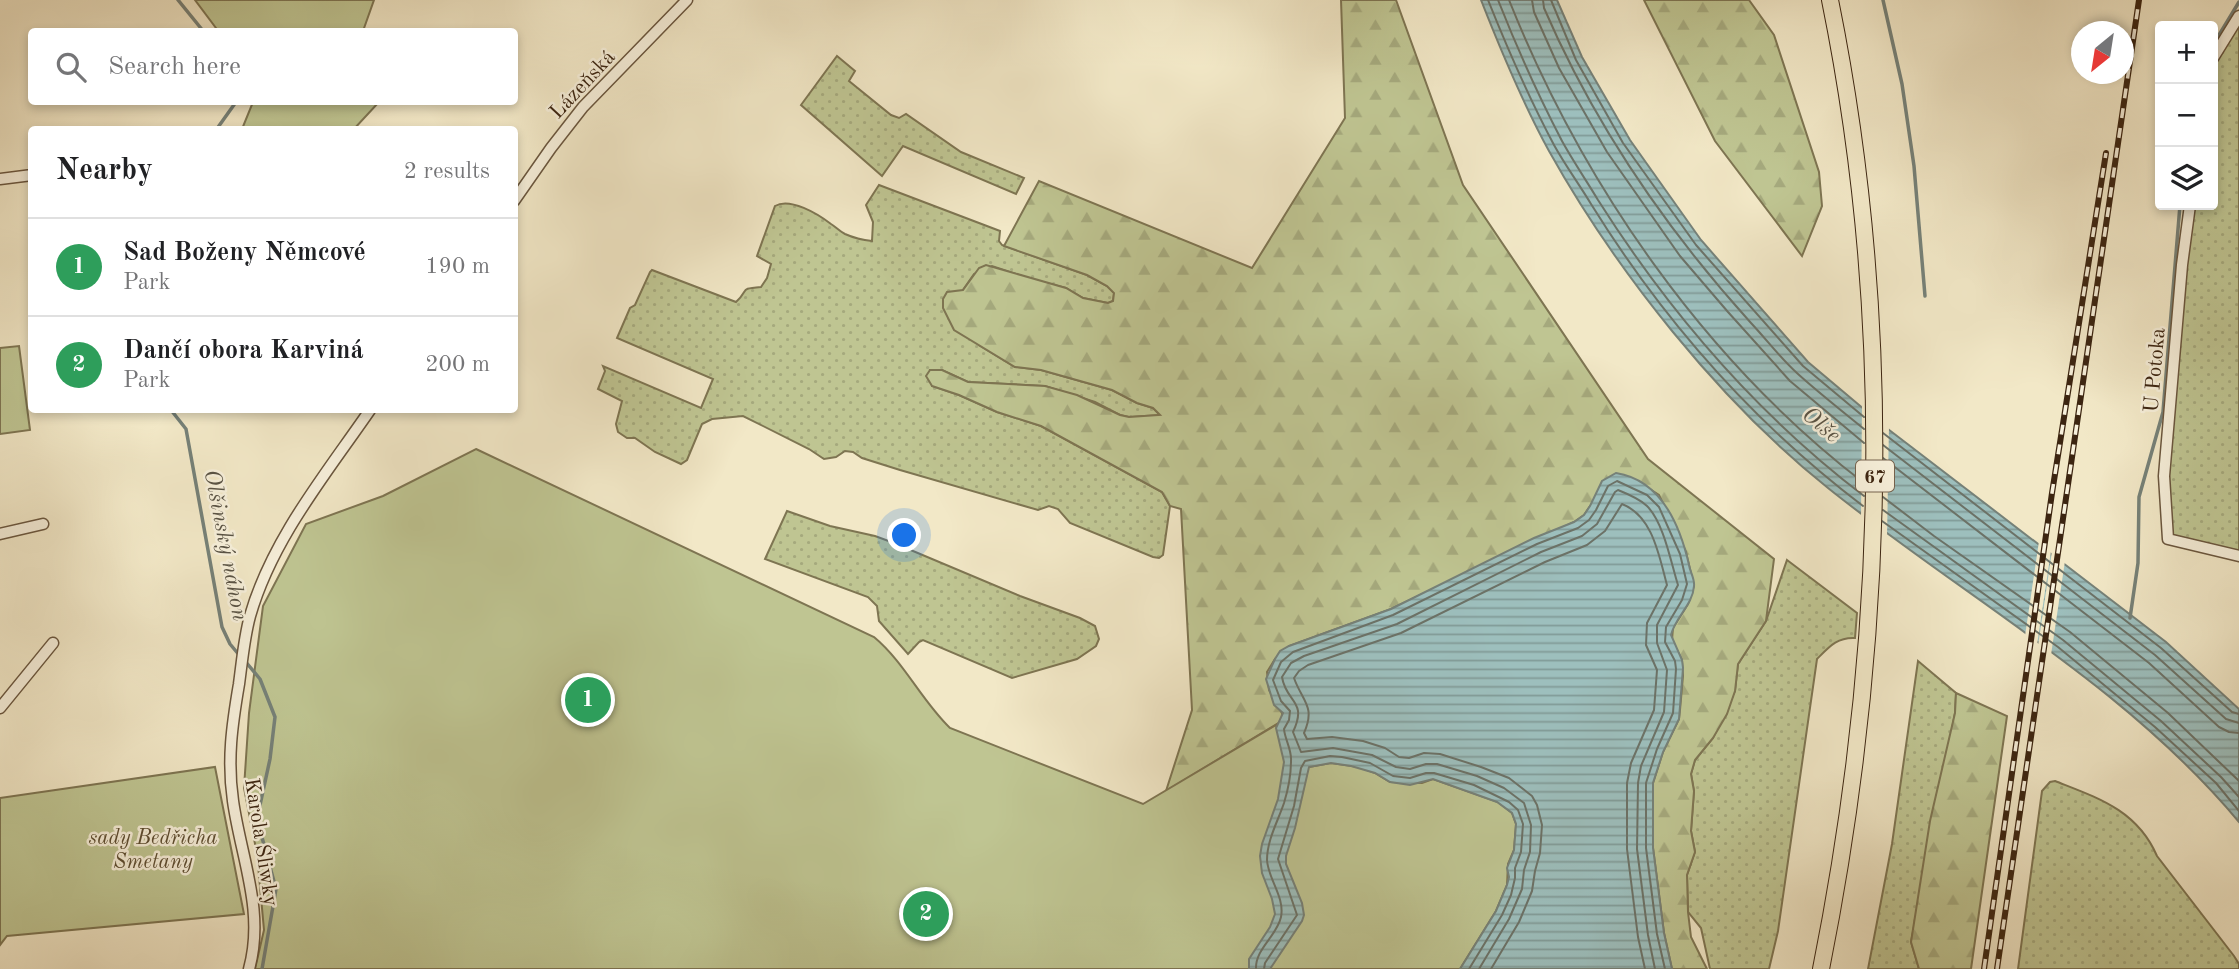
<!DOCTYPE html>
<html lang="en">
<head>
<meta charset="utf-8">
<style>
  :root { --surface:#fff; --page:#f2f2f2; --text:#202124; --muted:#757577; --line:#e0e0e0; --accent:#db2777 }
  body { margin:0; font-family:"Old Standard TT",serif; background:var(--page); color:var(--text) }
  .controls { position:absolute; right:21px; top:21px; display:grid; overflow:hidden; border-radius:7px; box-shadow:0 4px 10px #0003 }
  .controls button { width:63px; height:63px; display:grid; place-items:center; padding:0; border:0; border-bottom:2px solid var(--line); background:var(--surface); color:var(--text); font:35px sans-serif }
  .compass { position:absolute; left:2071px; top:21px; width:63px; height:63px; border-radius:50%; background:var(--surface); box-shadow:0 4px 10px #0003; rotate:210deg }
  .you { position:absolute; left:905px; top:536px; width:24px; height:24px; margin:-18px; border:5px solid #fff; border-radius:50%; background:#1a73e8; box-shadow:0 0 0 10px #1a73e833 }
  .badge { display:grid; place-items:center; width:46px; height:46px; border-radius:50%; background:var(--accent); color:#fff; font-size:23px; font-weight:700 }
  .pin { position:absolute; translate:-50% -50%; border:4px solid #fff; box-shadow:0 2px 7px #0006 }
  .list { margin:0; padding:0; list-style:none }
  h2 { display:flex; justify-content:space-between; align-items:center; height:91px; margin:0; padding:0 28px; font-size:30px }
  h2 small { font-size:23px; font-weight:400; color:var(--muted) }
  .list li { display:grid; grid-template-columns:46px 1fr auto; gap:21px; align-items:center; box-sizing:border-box; height:98px; padding:0 28px; border-top:2px solid var(--line) }
  .list b { display:block; font-size:26px; white-space:nowrap }
  .list p { margin:0; font-size:23px; white-space:nowrap; color:var(--muted) }
  .list em { font-size:23px; font-style:normal; color:var(--muted) }
  .icon { flex:none; width:38px; height:38px; fill:none; stroke:currentColor; stroke-width:2; stroke-linecap:round; stroke-linejoin:round }
  .map { position:relative; flex:none; width:2239px; height:969px; overflow:hidden }
  .search { position:absolute; background:var(--surface); box-shadow:0 4px 10px #0003; left:28px; top:28px; width:490px; height:77px; display:flex; align-items:center; gap:18px; box-sizing:border-box; padding:0 24px; border-radius:7px; color:var(--muted); font-size:26px }
  .panel { position:absolute; background:var(--surface); box-shadow:0 4px 10px #0003; left:28px; top:126px; width:490px; height:287px; border-radius:7px }
  .map>svg:first-child { display:block }
  .grass { fill:url(#grass-dots); stroke:#7e7552; stroke-width:2 }
  .forest { fill:url(#forest-firs); stroke:#7e7552; stroke-width:2 }
  .park { fill:#bfc592; stroke:#7e7552; stroke-width:2 }
  .water { fill:url(#water-rules); stroke:#768178; stroke-width:2 }
  .pier { fill:#f2e8c7 }
  .lines { fill:none; stroke-linecap:round; stroke-linejoin:round }
  .shore { stroke:#6c7267; stroke-width:2 }
  .stream { stroke:#768178; stroke-width:3.5 }
  .street-casing { stroke:#6a563e; stroke-width:13 }
  .primary-casing { stroke:#3c2511; stroke-width:18 }
  .street { stroke:#f7f0db; stroke-width:10 }
  .primary { stroke:#f2e8c7; stroke-width:16 }
  .rail-casing { stroke:#3c2511; stroke-width:6 }
  .rail { stroke:#f7f0db; stroke-width:3.5; stroke-dasharray:10; stroke-linecap:butt }
  .labels { text-anchor:middle; stroke-width:5; stroke-linejoin:round; paint-order:stroke }
  .shield { fill:#f7f0db; stroke:#74624e; stroke-width:2 }
  .shield-label { font-size:19px; font-weight:bold; fill:#3c2511 }
  .street-label { font-size:21px; fill:#3c2511; stroke:#f7f0db }
  .park-label { font-size:21px; font-style:italic; fill:#5d4d31; stroke:#f7f0db }
  .water-label { font-size:23px; font-style:italic; fill:#595345; stroke:#f7f0db }
</style>
</head>
<body>
<div class="map">
<svg width="2239" height="969" viewBox="0 0 2239 969">
  <defs>
    <pattern id="grass-dots" width="8" height="8" patternUnits="userSpaceOnUse" patternTransform="scale(1.75)"><rect width="8" height="8" fill="#bfc592"/><path d="M2 2h.1M6 6h.1" fill="none" stroke="#a5a97d" stroke-width="1.8" stroke-linecap="round"/></pattern>
    <pattern id="forest-firs" width="22" height="20" patternUnits="userSpaceOnUse" patternTransform="scale(1.75)"><rect width="22" height="20" fill="#bfc592"/><path d="M5 1l3.5 6h-7zM16 11l3.5 6h-7z" fill="#a5a97d"/></pattern>
    <pattern id="water-rules" width="6" height="5" patternUnits="userSpaceOnUse" patternTransform="scale(1.75)"><rect width="6" height="5" fill="#9dbfbd"/><path d="M0 2.5h6" fill="none" stroke="#819b98"/></pattern>
  </defs>
  <rect width="100%" height="100%" fill="#f2e8c7"/>
  <filter id="stains"><feTurbulence type="fractalNoise" baseFrequency=".00286" numOctaves="4"/><feColorMatrix values="0 0 0 0 .2 0 0 0 0 .09 0 0 0 0 .02 0 0 0 .5 -.17"/></filter>
  <radialGradient id="worn" r=".72"><stop offset=".6" stop-color="#630" stop-opacity="0"/><stop offset="1" stop-color="#630" stop-opacity=".3"/></radialGradient>
  <g class="grass">
    <path d="M 2239,16 L 2239,556 L 2168,539 L 2164,476 L 2190,205 L 2213,205 L 2213,58 Z"/>
    <path d="M 837,56 L 855,71 L 849,81 L 891,115 L 899,118 L 906,114 L 961,152 L 1024,178 L 1016,194 L 903,146 L 882,176 L 801,105 Z"/>
    <path d="M 879,185 L 1000,231 L 999,241 L 1002,245 L 1087,275 L 1107,286 L 1114,293 L 1113,301 L 1108,303 L 1083,298 L 1066,288 L 1034,280 L 992,266 L 974,274 L 963,290 L 979,345 L 1015,367 L 1041,370 L 1112,390 L 1137,403 L 1153,408 L 1160,415 L 1129,417 L 1120,415 L 1095,402 L 1045,386 L 968,382 L 942,370 L 930,370 L 932,386 L 959,395 L 997,412 L 1041,426 L 1162,492 L 1170,506 L 1163,555 L 1159,558 L 1153,557 L 1070,523 L 1058,509 L 1049,506 L 1038,510 L 900,470 L 862,458 L 853,452 L 845,451 L 836,457 L 824,459 L 809,449 L 743,416 L 712,419 L 702,424 L 687,460 L 681,464 L 655,452 L 635,438 L 627,438 L 618,432 L 616,424 L 622,401 L 598,389 L 605,371 L 603,366 L 701,408 L 713,379 L 617,338 L 630,308 L 635,305 L 650,272 L 652,270 L 736,302 C 750,289 738,289 761,287 L 767,278 L 771,264 L 757,256 L 775,206 C 790,197 818,214 831,224 C 836,227 839,231 845,234 C 854,238 862,240 872,241 L 873,222 L 866,205 Z"/>
    <path d="M 787,511 L 830,526 L 875,536 L 894,543 L 1020,596 L 1080,618 L 1095,626 L 1099,639 L 1096,646 L 1077,659 L 1012,678 L 923,640 L 919,642 L 908,654 L 879,621 L 877,606 L 868,597 L 765,559 Z"/>
    <path d="M 1787,560 L 1857,613 L 1855,638 C 1837,637 1829,647 1817,659 L 1778,931 L 1769,969 L 1710,969 L 1701,928 L 1688,912 L 1687,875 L 1695,852 L 1691,831 L 1694,791 L 1691,774 L 1695,760 L 1713,738 L 1735,691 L 1738,664 L 1766,621 Z"/>
    <path d="M 1918,661 L 1956,693 L 1955,713 L 1911,942 L 1919,969 L 1868,969 L 1892,844 Z"/>
    <path d="M 2055,781 C 2098,798 2137,810 2157,856 L 2234,956 L 2239,964 L 2239,969 L 2018,969 L 2042,791 L 2050,782 Z"/>
  </g>
  <g class="forest">
    <path d="M 1341,0 L 1396,0 L 1463,185 L 1648,459 L 1774,559 L 1766,621 L 1738,664 L 1735,691 L 1727,714 L 1713,738 L 1695,760 L 1691,774 L 1694,791 L 1691,831 L 1695,852 L 1687,875 L 1688,912 L 1691,937 L 1707,969 L 1672,969 L 1664,933 L 1653,848 L 1653,783 L 1663,752 L 1679,719 L 1680,710 L 1683,676 L 1682,660 L 1672,640 L 1673,628 L 1688,604 L 1694,586 L 1686,552 L 1659,495 L 1640,483 L 1590,506 L 1584,515 L 1574,522 L 1391,609 L 1289,646 L 1275,659 L 1267,672 L 1269,690 L 1274,699 L 1274,703 C 1279,711 1286,711 1280,722 L 1166,791 L 1192,710 L 1181,509 L 1170,506 L 1162,492 L 1041,426 L 997,412 L 959,395 L 932,386 L 926,376 L 930,370 L 942,370 L 968,382 L 1045,386 L 1077,395 L 1120,415 L 1129,417 L 1160,415 L 1153,408 L 1137,403 L 1112,390 L 1041,370 L 1015,367 L 954,330 L 943,308 L 943,299 L 947,292 L 963,290 L 979,268 L 986,265 L 1066,288 L 1083,298 L 1108,303 L 1113,301 L 1114,293 L 1107,286 L 1087,275 L 1004,246 L 1039,181 L 1252,268 L 1345,118 Z"/>
    <path d="M 1644,0 L 1749,0 L 1774,35 L 1819,172 L 1822,206 L 1802,256 L 1715,141 Z"/>
    <path d="M 1956,693 L 2007,716 L 1971,969 L 1919,969 L 1911,942 L 1930,821 L 1955,713 Z"/>
  </g>
  <g class="park">
    <path d="M 195,0 L 374,0 L 363,31 L 219,32 Z"/>
    <path d="M 253,102 L 379,102 L 354,129 L 242,129 Z"/>
    <path d="M 19,346 L 30,430 L 0,434 L 0,348 Z"/>
    <path d="M 476,449 L 874,637 C 905,663 921,700 950,728 L 1143,804 L 1276,725 L 1285,762 L 1309,767 L 1331,763 L 1359,767 L 1375,773 L 1390,782 L 1422,783 L 1433,779 L 1498,802 L 1512,813 L 1516,824 L 1514,850 L 1508,864 L 1507,885 L 1496,911 L 1460,969 L 255,969 L 264,930 L 257,854 L 244,788 L 249,713 L 263,606 L 306,524 L 383,496 Z"/>
    <path d="M 215,767 L 244,914 L 7,936 L 0,945 L 0,798 Z"/>
  </g>
  <g class="water">
    <path d="M 1481,0 L 1557,0 L 1582,57 L 1630,140 L 1701,240 L 1808,362 L 1884,426 L 2166,642 L 2239,709 L 2239,822 C 2125,685 1965,598 1828,488 C 1720,402 1616,271 1549,151 C 1522,102 1501,51 1481,0 Z"/>
    <path d="M 1616,473 C 1661,480 1680,525 1689,565 C 1690,572 1695,579 1694,586 C 1693,605 1675,617 1671,635 L 1682,660 L 1683,668 L 1679,719 L 1663,752 L 1653,783 L 1653,848 L 1664,933 L 1672,969 L 1460,969 L 1496,911 L 1507,885 L 1509,877 L 1507,868 L 1514,850 L 1516,824 L 1512,813 L 1497,802 L 1433,779 L 1410,785 L 1390,782 L 1375,773 L 1351,766 L 1331,763 L 1309,767 L 1295,828 L 1286,856 L 1286,864 L 1302,903 L 1304,915 L 1302,921 L 1270,969 L 1249,969 L 1249,959 L 1270,927 L 1275,914 L 1272,899 L 1262,873 L 1260,856 L 1262,844 L 1278,799 L 1284,762 L 1276,728 L 1283,713 L 1274,705 L 1266,679 L 1275,659 L 1280,651 L 1289,646 L 1391,609 L 1534,538 L 1574,522 L 1584,515 L 1590,506 L 1602,481 Z"/>
  </g>
  <g class="pier">
    <path d="M 1862,402 L 1889,425 L 1887,538 L 1861,518 Z"/>
    <path d="M 2039,541 L 2051,551 L 2037,645 L 2025,636 Z"/>
    <path d="M 2052,551 L 2065,561 L 2051,655 L 2038,646 Z"/>
  </g>
  <g class="lines">
    <g class="shore">
      <path d="M 1488,0 C 1508,50 1529,98 1554,145 C 1565,165 1579,184 1591,204 C 1663,320 1755,424 1863,506"/>
      <path d="M 1498,0 C 1517,48 1538,95 1562,141 C 1573,161 1586,180 1598,200 C 1669,312 1758,415 1864,496"/>
      <path d="M 1509,0 C 1583,185 1705,361 1864,483"/>
      <path d="M 1532,0 L 1534,12 L 1559,68 L 1607,152 L 1680,256 L 1728,312 L 1790,381 L 1864,443"/>
      <path d="M 1543,0 L 1544,8 C 1594,124 1666,229 1751,323 C 1767,340 1781,359 1798,374 C 1819,393 1842,411 1864,429"/>
      <path d="M 1551,0 L 1576,60 L 1623,143 L 1696,245 L 1803,366 L 1864,417"/>
      <path d="M 1883,433 L 2161,648 L 2232,712 L 2239,714"/>
      <path d="M 1883,445 L 2155,655 L 2226,719 L 2239,723"/>
      <path d="M 1883,458 L 2149,663 L 2219,727 L 2229,732 L 2239,733"/>
      <path d="M 1883,497 L 1934,536 L 2070,632 L 2168,713 L 2239,781"/>
      <path d="M 1883,510 L 2063,640 L 2161,721 L 2221,777 L 2239,797"/>
      <path d="M 1882,521 L 2058,647 L 2155,727 L 2216,783 L 2239,811"/>
      <path d="M 1256,969 C 1255,949 1277,936 1281,917 C 1285,897 1268,879 1267,860 C 1267,840 1278,821 1284,803 C 1288,790 1291,774 1291,761 C 1292,750 1285,740 1284,729 L 1289,720 L 1290,711 L 1281,701 L 1273,680 L 1281,662 L 1293,652 L 1393,615 L 1537,544 L 1578,528 L 1589,520 L 1596,510 L 1608,486 L 1617,481 L 1647,495 L 1659,507 L 1680,554 L 1687,584 L 1682,600 L 1666,627 L 1665,642 L 1675,661 L 1676,669 L 1673,713 L 1657,749 L 1646,783 L 1646,848 L 1657,934 L 1665,969"/>
      <path d="M 1264,969 L 1265,963 L 1297,915 L 1278,859 L 1294,806 L 1301,768 L 1305,761 L 1330,756 L 1342,757 L 1370,763 L 1393,776 L 1410,778 L 1426,773 L 1434,773 L 1474,785 L 1509,802 L 1518,810 L 1523,824 L 1521,852 L 1515,868 L 1515,878 L 1511,895 L 1502,915 L 1469,969"/>
      <path d="M 1479,969 L 1509,919 L 1522,889 L 1524,870 L 1530,852 L 1531,825 L 1524,803 L 1504,788 L 1477,776 L 1437,764 L 1426,764 L 1410,769 L 1396,767 L 1372,755 L 1333,748 L 1301,752 L 1293,732 C 1308,700 1286,703 1282,677 L 1291,663 L 1304,656 L 1397,624 L 1541,552 L 1582,536 L 1597,524 L 1615,492 L 1618,490 C 1628,494 1640,499 1647,506 C 1664,523 1671,563 1678,585 L 1657,625 L 1657,643 L 1667,670 L 1664,712 L 1641,766 L 1638,783 L 1637,849 L 1648,935 L 1655,969"/>
      <path d="M 1491,969 L 1519,922 L 1532,891 L 1535,871 L 1540,853 L 1542,825 L 1537,805 L 1532,796 L 1509,778 L 1481,767 L 1440,754 L 1424,753 L 1409,758 L 1399,757 L 1385,748 L 1363,741 L 1332,737 L 1307,739 L 1304,733 C 1316,706 1302,701 1294,678 L 1299,671 L 1308,665 L 1401,633 L 1545,562 L 1587,545 L 1605,531 L 1622,504 C 1653,516 1659,556 1667,585 L 1647,623 L 1646,645 L 1657,670 L 1654,710 L 1631,763 L 1627,783 L 1627,849 L 1638,937 L 1645,969"/>
    </g>
    <g class="stream">
      <path d="M 178,0 L 204,32"/>
      <path d="M 1883,0 L 1902,84 L 1914,166 L 1925,296"/>
      <path d="M 2213,45 L 2239,2"/>
      <path d="M 216,130 L 236,102"/>
      <path d="M 171,410 L 186,429 L 222,627 L 230,644 L 240,656"/>
      <path d="M 2130,618 L 2138,563 L 2139,497 L 2163,412 L 2180,205"/>
      <path d="M 245,661 L 260,679 L 275,717 L 270,759 L 257,819 L 276,889 L 262,969"/>
    </g>
    <g class="street-casing">
      <g id="street">
        <path d="M 2213,58 L 2239,16"/>
        <path d="M 0,179 L 32,175"/>
        <path d="M 514,201 L 551,148 L 583,107 L 687,0"/>
        <path d="M 2190,205 L 2182,265 L 2164,476 L 2168,539 L 2239,556"/>
        <path d="M 0,534 L 43,524"/>
        <path d="M 0,708 L 53,643"/>
        <path d="M 249,969 C 265,911 241,858 233,801 C 227,760 232,725 239,684 C 242,662 244,638 250,616 C 272,539 326,474 370,410"/>
      </g>
    </g>
    <g class="primary-casing">
      <path id="primary" d="M 1821,969 C 1885,649 1895,321 1830,0"/>
    </g>
    <use href="#street" class="street"/>
    <use href="#primary" class="primary"/>
    <g class="rail-casing">
      <g id="rail">
        <path d="M 1984,969 L 2052,493 L 2106,153"/>
        <path d="M 1997,969 L 2139,0"/>
      </g>
    </g>
    <use href="#rail" class="rail"/>
  </g>
  <g class="labels">
    <rect class="shield" x="1856" y="460.5" width="38" height="31" rx="5"/>
    <g class="shield-label">
      <text x="1875" y="483">67</text>
    </g>
    <g class="street-label">
      <text transform="translate(582 84) rotate(-47)" y="7">Lázeňská</text>
      <text transform="translate(2154 370) rotate(-85)" y="7">U Potoka</text>
      <text transform="translate(262 842) rotate(81)" y="7">Karola Śliwky</text>
    </g>
    <g class="park-label">
      <text x="153" y="844">sady Bedřicha<tspan x="153" dy="24">Smetany</tspan></text>
    </g>
    <g class="water-label">
      <text transform="translate(1822 424) rotate(40)" y="8">Olše</text>
      <text transform="translate(227 545) rotate(79)" y="8">Olšinský náhon</text>
    </g>
  </g>
  <rect width="100%" height="100%" filter="url(#stains)"/>
  <rect width="100%" height="100%" fill="url(#worn)"/>
</svg>
<div class="controls">
<button>+</button>
<button>−</button>
<button><svg class="icon" aria-label="layers" viewBox="0 0 24 24"><path d="M12 4l9 5-9 5-9-5zM3 14l9 5 9-5"/></svg></button>
</div>
<svg class="compass" viewBox="-18 -18 36 36"><path d="M0-13l5 13h-10z" fill="#e53935"/><path d="M0 13l5-13h-10z" fill="#757577"/></svg>
<div class="you"></div>
<div class="pin badge" style="left:588px;top:700px;background:#2e9e5b">1</div>
<div class="pin badge" style="left:926px;top:914px;background:#2e9e5b">2</div>
<div class="search"><svg class="icon" aria-label="search" viewBox="0 0 24 24"><circle cx="10" cy="10" r="6"/><path d="M15 15l6 6"/></svg>Search here</div>
<section class="panel">
<h2>Nearby<small>2 results</small></h2>
<ul class="list">
<li><span class="badge" style="background:#2e9e5b">1</span><div><b>Sad Boženy Němcové</b><p>Park</p></div><em>190 m</em></li>
<li><span class="badge" style="background:#2e9e5b">2</span><div><b>Dančí obora Karviná</b><p>Park</p></div><em>200 m</em></li>
</ul>
</section>
</div>
</body>
</html>
